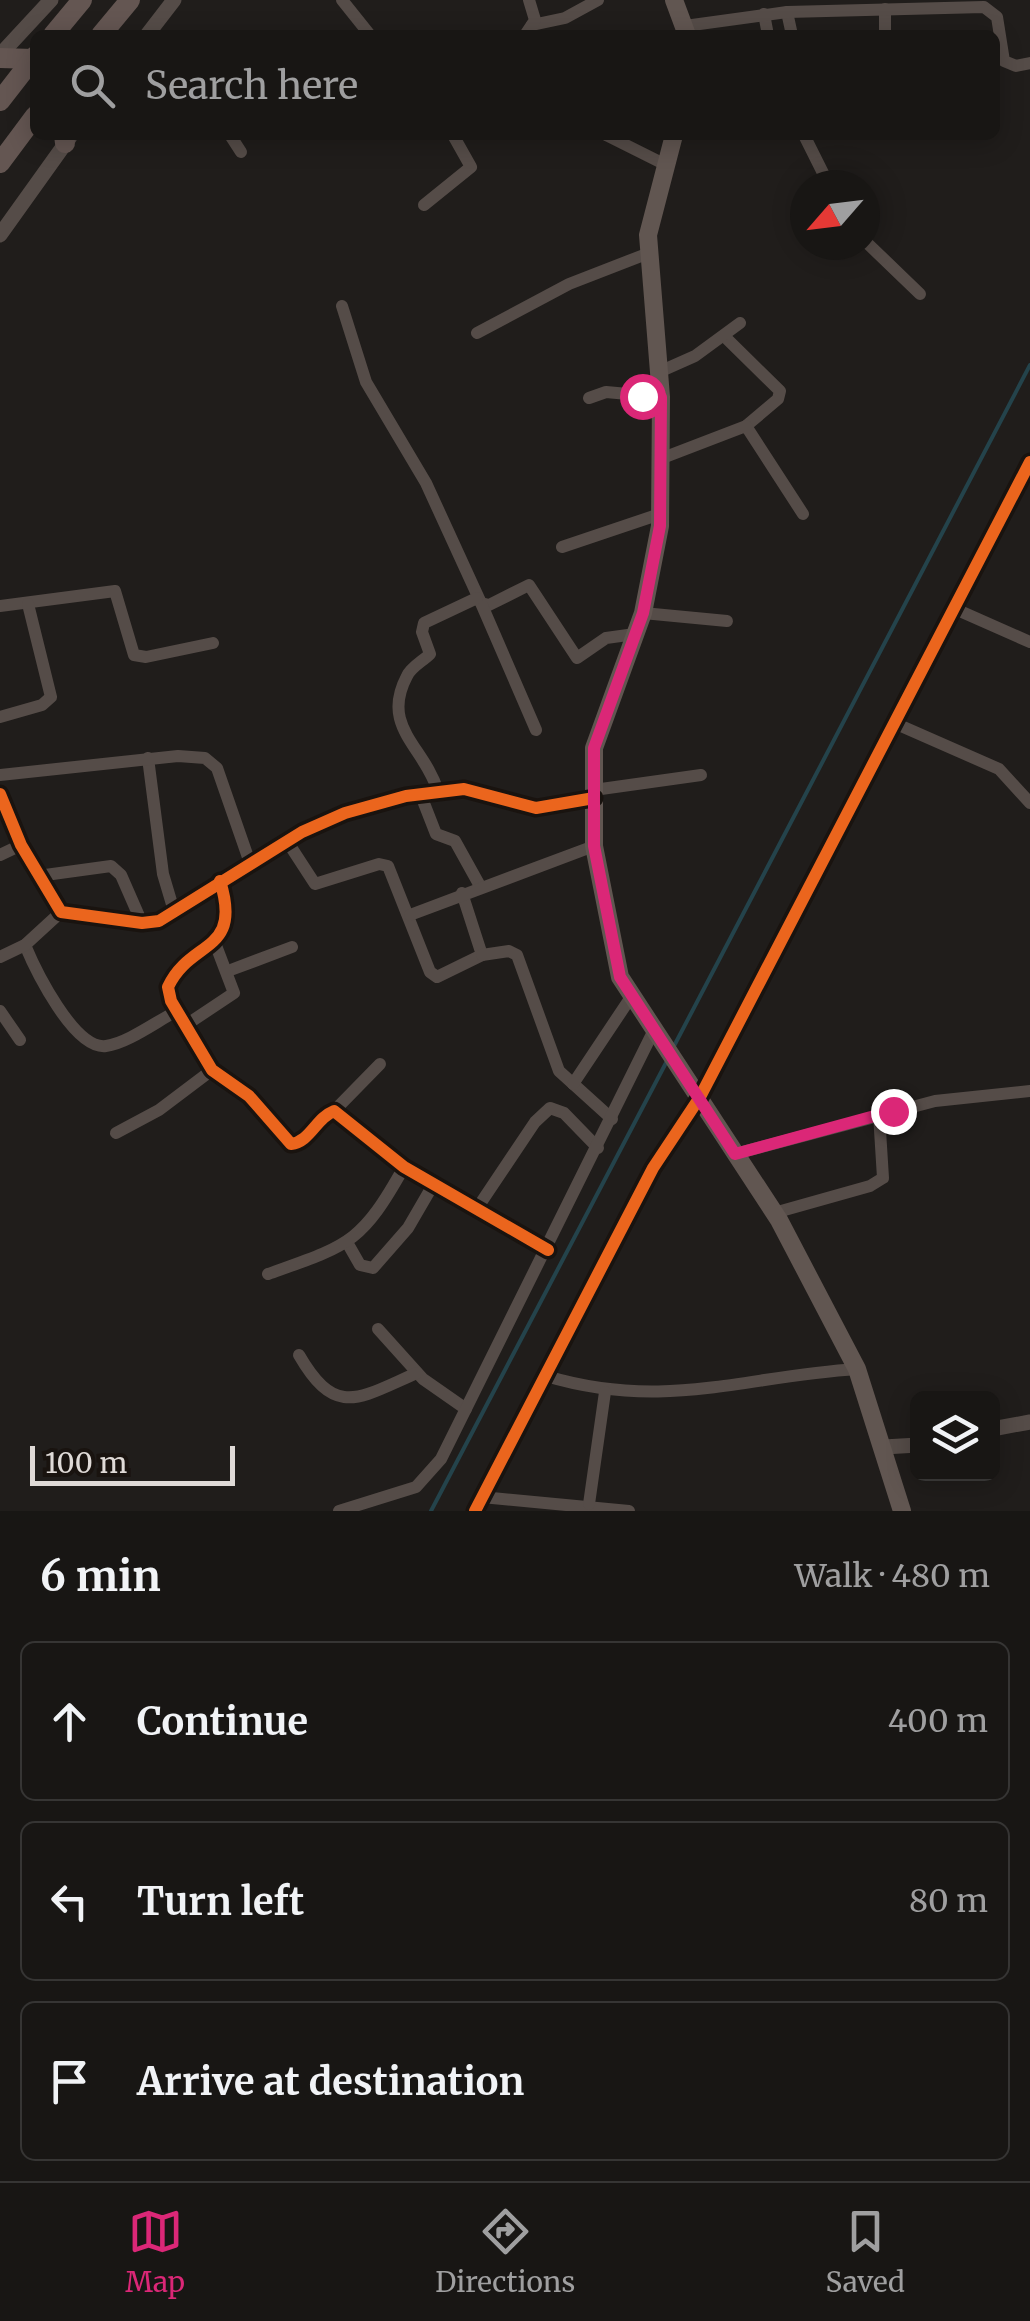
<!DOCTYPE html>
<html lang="en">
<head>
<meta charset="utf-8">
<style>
  :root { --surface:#181614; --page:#211f1d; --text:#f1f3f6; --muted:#9f9fa0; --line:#363534; --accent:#db2777 }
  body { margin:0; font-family:Merriweather,serif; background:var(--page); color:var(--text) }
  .controls { position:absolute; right:30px; bottom:30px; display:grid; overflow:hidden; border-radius:15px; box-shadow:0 5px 25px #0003 }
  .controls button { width:90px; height:90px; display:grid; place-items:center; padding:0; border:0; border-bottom:2px solid var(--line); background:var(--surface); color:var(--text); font:50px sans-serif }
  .compass { position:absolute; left:790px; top:170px; width:90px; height:90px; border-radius:50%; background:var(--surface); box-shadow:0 5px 25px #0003; rotate:242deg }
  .scale { position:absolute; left:30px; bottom:25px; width:205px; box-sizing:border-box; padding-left:10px; border:5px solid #dfdad7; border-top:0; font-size:28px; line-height:35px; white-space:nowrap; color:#dfdad7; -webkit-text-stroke:8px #19130f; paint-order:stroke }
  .stop { position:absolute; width:30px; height:30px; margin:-22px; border:8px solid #db2777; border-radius:50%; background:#fff }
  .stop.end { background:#db2777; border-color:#fff; box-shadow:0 2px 10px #0008 }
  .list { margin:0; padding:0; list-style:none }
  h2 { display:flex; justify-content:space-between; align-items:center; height:130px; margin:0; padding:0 40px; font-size:42px }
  h2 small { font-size:32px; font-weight:400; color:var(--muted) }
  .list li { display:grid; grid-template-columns:65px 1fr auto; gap:30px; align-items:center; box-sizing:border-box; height:160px; margin:0 20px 20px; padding:0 20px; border:2px solid var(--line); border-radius:15px }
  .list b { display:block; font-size:38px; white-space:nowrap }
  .list em { font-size:32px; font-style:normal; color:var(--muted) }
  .icon { flex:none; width:55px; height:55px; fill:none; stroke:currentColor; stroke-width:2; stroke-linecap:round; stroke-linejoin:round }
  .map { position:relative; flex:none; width:1030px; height:1511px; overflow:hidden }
  .search { position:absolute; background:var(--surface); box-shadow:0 5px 25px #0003; left:30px; right:30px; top:30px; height:110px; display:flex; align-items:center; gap:25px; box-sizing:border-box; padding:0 35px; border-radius:15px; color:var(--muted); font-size:38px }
  .sheet { height:670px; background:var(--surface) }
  nav { display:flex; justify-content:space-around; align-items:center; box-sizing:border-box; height:140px; border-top:2px solid var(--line); background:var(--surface); font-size:28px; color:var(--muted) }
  nav a { display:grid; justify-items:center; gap:5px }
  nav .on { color:var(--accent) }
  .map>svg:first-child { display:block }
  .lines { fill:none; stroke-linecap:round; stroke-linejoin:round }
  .stream { stroke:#24434b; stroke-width:4 }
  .minor { stroke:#554c48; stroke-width:12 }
  .tertiary { stroke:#554c48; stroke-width:15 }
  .secondary { stroke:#615651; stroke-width:18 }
  .trunk { stroke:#645652; stroke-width:20 }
  .cycleway-casing { stroke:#19130f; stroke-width:19 }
  .cycleway { stroke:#eb651d; stroke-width:12 }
  .route { stroke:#db2777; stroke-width:12 }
</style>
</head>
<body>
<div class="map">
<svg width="1030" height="1511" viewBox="0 0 1030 1511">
  <rect width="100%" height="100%" fill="#201d1b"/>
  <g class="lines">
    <g class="stream">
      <path d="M 674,1046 L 1030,365"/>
      <path d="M 431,1511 L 668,1059"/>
    </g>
    <g class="minor">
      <path d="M 342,0 L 370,35"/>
      <path d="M 885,9 L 885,35"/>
      <path d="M 787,12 L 792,35"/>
      <path d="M 764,14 L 768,35"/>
      <path d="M 532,25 L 565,18 L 598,0"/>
      <path d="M 685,26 L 787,12 L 984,7 L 997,17 L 1004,61 L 1016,66 L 1030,63"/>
      <path d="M 525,35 L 535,20 L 529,0"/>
      <path d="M 230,135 L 241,152"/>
      <path d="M 606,135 L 666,165"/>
      <path d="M 804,135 L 829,185"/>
      <path d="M 424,205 L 471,167 L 453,135"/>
      <path d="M 865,241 L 920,294"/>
      <path d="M 342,306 L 366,382 L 426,483 L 481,603 L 489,605 L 529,585 L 577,658 L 606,638 L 635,634"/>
      <path d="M 477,333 L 569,284 L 649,253"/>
      <path d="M 724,336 L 780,391 L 778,399 L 746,426"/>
      <path d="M 659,372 L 695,356 L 740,323"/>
      <path d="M 589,398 L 606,392 L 661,397"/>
      <path d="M 660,459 L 746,426 L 803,514"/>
      <path d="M 562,547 L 660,514"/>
      <path d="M 481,603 L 536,730"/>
      <path d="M 0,606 L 115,591 L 134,655 L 146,657 L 213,643"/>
      <path d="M 953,608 L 1030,642"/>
      <path d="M 643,613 L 727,621"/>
      <path d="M 0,717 L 42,705 L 51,697 L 28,604"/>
      <path d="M 892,722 L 999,769 L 1030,803"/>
      <path d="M 148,758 L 163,874 L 174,911"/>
      <path d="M 0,775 L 178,756 L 205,758 L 217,768 L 250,863"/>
      <path d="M 594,790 L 701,775"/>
      <path d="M 438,791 C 424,746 380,727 407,676 C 411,667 423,661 430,654 L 422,632 L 424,623 L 477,598"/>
      <path d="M 420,793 L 436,834 L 455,841 L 480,886"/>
      <path d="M 0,794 L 21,845 L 61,912 L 142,923 L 159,921 L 302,832 L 345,813 L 406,796 L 464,789 L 536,808 L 594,798"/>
      <path d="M 287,841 L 315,884 L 379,864 L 388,866 L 430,972 L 437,977 L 482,955 L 462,893"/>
      <path d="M 0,855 L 21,845"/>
      <path d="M 38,876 L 111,866 L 121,875 L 142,923"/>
      <path d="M 220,881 C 243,954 190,939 168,987 L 171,1001 L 212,1070 L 249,1096 L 291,1144 C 310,1142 316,1118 334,1111 L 404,1167 L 548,1250"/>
      <path d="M 410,915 L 594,846"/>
      <path d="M 25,945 C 35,969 74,1050 106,1046 C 128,1043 157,1021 177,1011"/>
      <path d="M 482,955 L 509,951 L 517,955 L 559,1071 L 612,1119"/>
      <path d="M 0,957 L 25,945 L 61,912"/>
      <path d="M 228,971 L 292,947"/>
      <path d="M 0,1011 L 20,1040"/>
      <path d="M 186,1025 L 234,993 L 215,943"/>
      <path d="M 573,1084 L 631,997"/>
      <path d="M 334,1111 L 380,1064"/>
      <path d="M 116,1133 L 159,1110 L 212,1070"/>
      <path d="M 735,1154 L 935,1101 L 1030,1091"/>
      <path d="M 476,1210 L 535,1122 L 550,1108 L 564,1113 L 598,1148"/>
      <path d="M 774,1213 L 870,1186 L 883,1178 L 879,1114"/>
      <path d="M 348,1244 L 360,1265 L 373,1268 L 408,1228 L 433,1185"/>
      <path d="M 268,1274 C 349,1245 361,1244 404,1167"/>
      <path d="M 378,1329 L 423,1379 L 466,1409"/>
      <path d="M 299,1355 C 336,1419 359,1398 417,1373"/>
      <path d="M 546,1376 C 664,1411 740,1377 857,1369"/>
      <path d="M 482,1497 L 629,1511"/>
      <path d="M 589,1504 L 605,1392"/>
      <path d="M 339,1511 L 416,1487 L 441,1459 L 653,1032"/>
      <path d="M 475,1511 L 653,1168 L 700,1097"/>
    </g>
    <g class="tertiary">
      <path d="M 147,35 L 174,0"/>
      <path d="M 0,55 L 51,0"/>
      <path d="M 0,235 L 70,137"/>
      <path d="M 700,1097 L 1030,462"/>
      <path d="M 992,1429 L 1030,1422"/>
      <path d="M 884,1447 L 918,1445"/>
    </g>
    <g class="secondary">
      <path d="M 674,0 L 687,35"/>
      <path d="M 674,135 L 648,235 L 661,397 L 660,526 L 643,613 L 594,748 L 594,846 L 620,977 L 779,1220 L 857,1369 L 902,1511"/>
    </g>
    <g class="trunk">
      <path d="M 53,35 L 82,0"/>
      <path d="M 101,35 L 130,0"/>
      <path d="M 0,58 L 33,59"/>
      <path d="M 0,101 L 35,56"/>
      <path d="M 64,135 L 65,143"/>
      <path d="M 0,163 L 35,116"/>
    </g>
    <g class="cycleway-casing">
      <g id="cycleway">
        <path d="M 0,794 L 21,845 L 61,912 L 142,923 L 159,921 L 302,832 L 345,813 L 406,796 L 464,789 L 536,808 L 594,798"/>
        <path d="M 220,881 C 243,954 190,939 168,987 L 171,1001 L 212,1070 L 249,1096 L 291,1144 C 310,1142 316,1118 334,1111 L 404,1167 L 548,1250"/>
        <path d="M 475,1511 L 653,1168 L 700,1097 L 1030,462"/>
      </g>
    </g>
    <use href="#cycleway" class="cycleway"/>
  </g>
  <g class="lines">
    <path class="route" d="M 642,396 L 661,397 L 660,526 L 643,613 L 594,748 L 594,846 L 620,977 L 735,1154 L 893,1111"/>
  </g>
</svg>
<div class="controls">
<button><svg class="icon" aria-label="layers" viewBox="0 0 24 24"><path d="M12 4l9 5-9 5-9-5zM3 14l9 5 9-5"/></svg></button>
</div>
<svg class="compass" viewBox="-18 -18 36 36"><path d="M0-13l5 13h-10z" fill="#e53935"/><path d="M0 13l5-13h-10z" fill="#9f9fa0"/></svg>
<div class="scale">100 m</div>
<div class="stop" style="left:642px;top:396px"></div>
<div class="stop end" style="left:893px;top:1111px"></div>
<div class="search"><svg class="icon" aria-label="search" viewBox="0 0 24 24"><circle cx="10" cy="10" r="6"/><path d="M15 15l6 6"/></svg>Search here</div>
</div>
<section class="sheet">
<h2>6 min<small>Walk · 480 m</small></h2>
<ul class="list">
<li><svg class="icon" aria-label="ahead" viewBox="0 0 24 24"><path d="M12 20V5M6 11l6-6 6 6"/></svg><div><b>Continue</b></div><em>400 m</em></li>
<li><svg class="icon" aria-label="left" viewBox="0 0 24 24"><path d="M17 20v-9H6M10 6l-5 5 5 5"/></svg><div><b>Turn left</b></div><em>80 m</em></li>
<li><svg class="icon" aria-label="arrive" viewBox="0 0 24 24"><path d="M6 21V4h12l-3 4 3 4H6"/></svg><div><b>Arrive at destination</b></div></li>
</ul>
</section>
<nav>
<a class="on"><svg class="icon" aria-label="map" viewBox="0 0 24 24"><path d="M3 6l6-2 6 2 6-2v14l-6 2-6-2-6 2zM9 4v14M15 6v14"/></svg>Map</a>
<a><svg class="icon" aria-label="directions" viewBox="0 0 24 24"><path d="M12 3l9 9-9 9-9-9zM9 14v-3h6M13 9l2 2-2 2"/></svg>Directions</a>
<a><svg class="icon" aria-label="saved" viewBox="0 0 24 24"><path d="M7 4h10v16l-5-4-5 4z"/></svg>Saved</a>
</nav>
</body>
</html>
